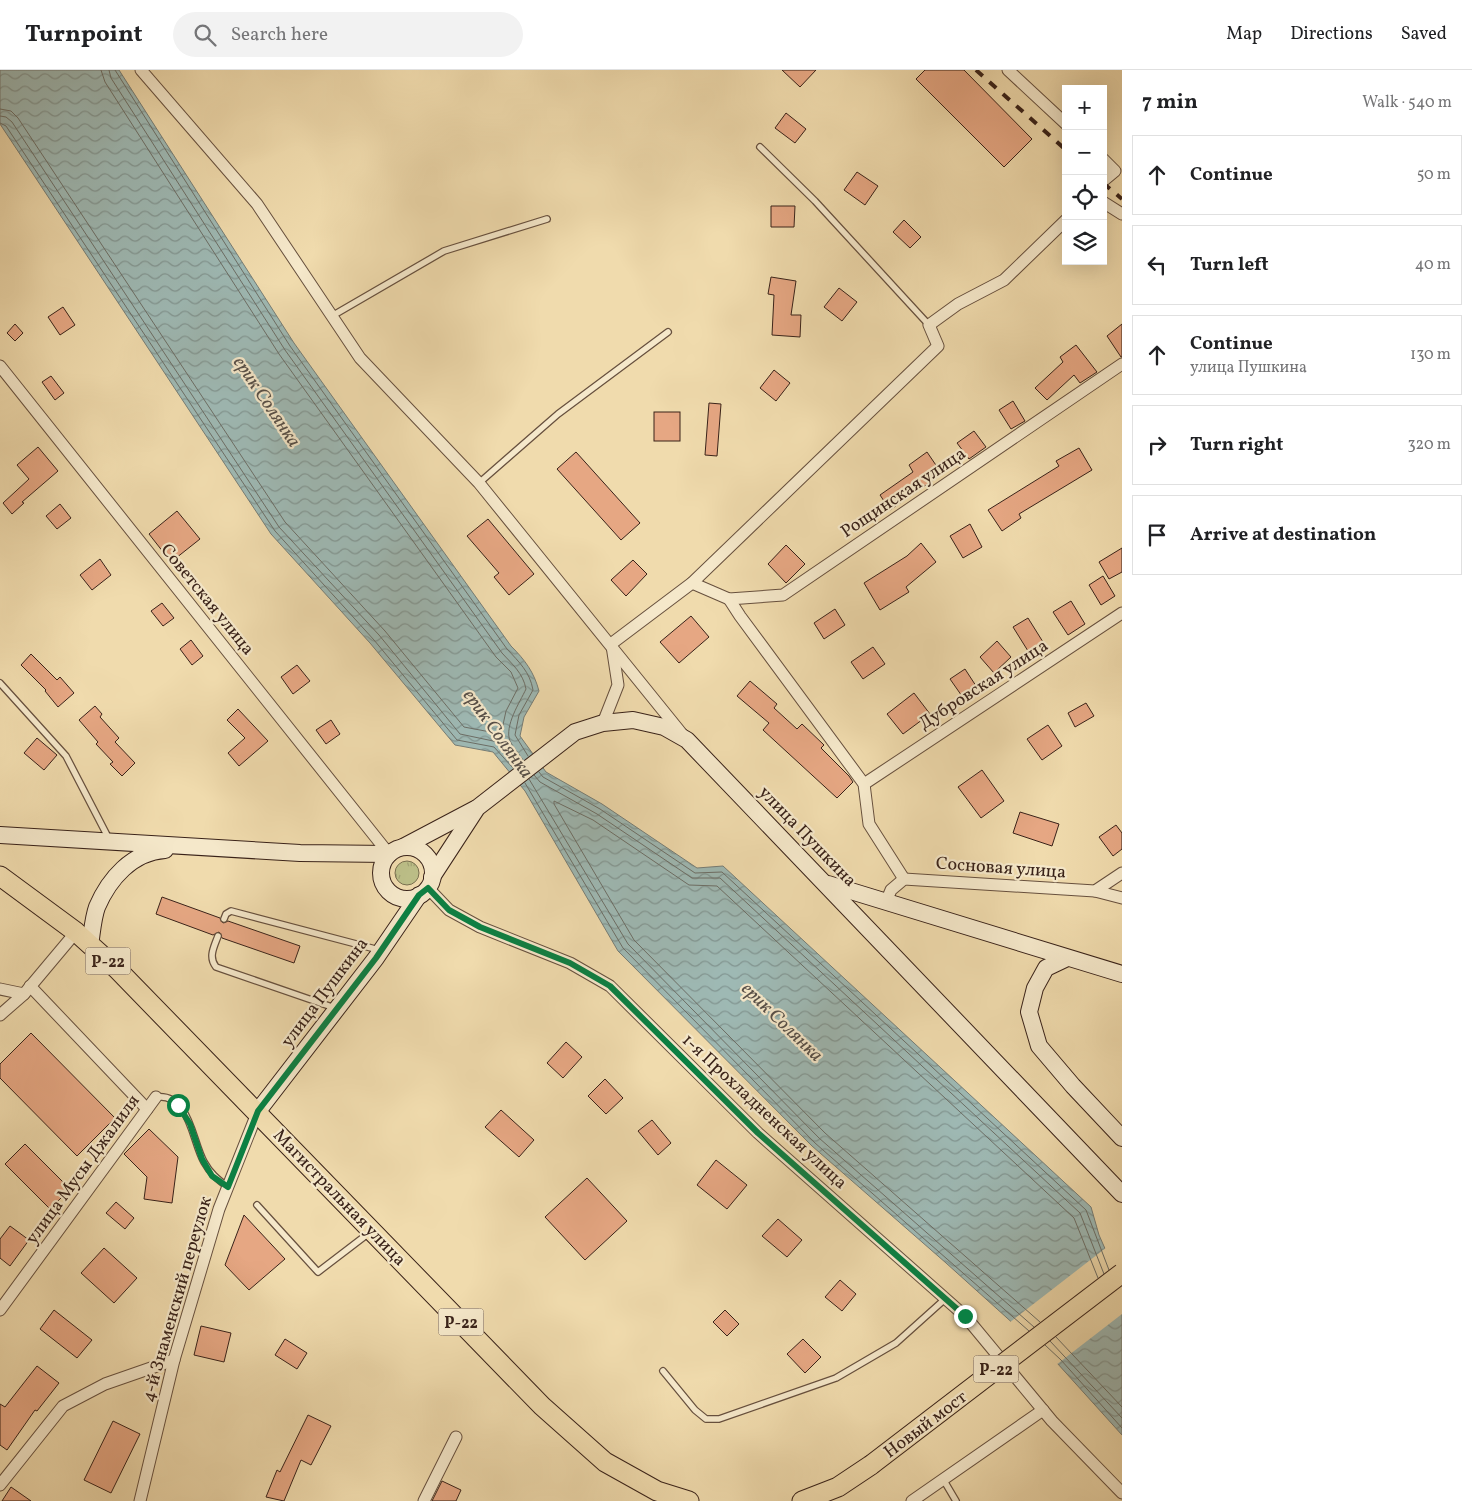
<!DOCTYPE html>
<html lang="en">
<head>
<meta charset="utf-8">
<style>
  :root { --surface:#fff; --page:#f2f2f2; --text:#202124; --muted:#757577; --line:#e0e0e0 }
  body { margin:0; font-family:Vollkorn,serif; background:var(--page); color:var(--text) }
  .controls { position:absolute; right:15px; top:15px; display:grid; overflow:hidden; border-radius:0px; box-shadow:0 5px 20px #0002 }
  .controls button { width:45px; height:45px; display:grid; place-items:center; padding:0; border:0; border-bottom:1px solid var(--line); background:var(--surface); color:var(--text); font:25px sans-serif }
  .stop { position:absolute; width:15px; height:15px; margin:-11px; border:4px solid #0b8043; border-radius:50%; background:#fff }
  .stop.end { background:#0b8043; border-color:#fff; box-shadow:0 1px 5px #0008 }
  .list { margin:0; padding:0; list-style:none }
  h2 { display:flex; justify-content:space-between; align-items:center; height:65px; margin:0; padding:0 20px; font-size:21px }
  h2 small { font-size:16px; font-weight:400; color:var(--muted) }
  .list li { display:grid; grid-template-columns:32px 1fr auto; gap:15px; align-items:center; box-sizing:border-box; height:80px; margin:0 10px 10px; padding:0 10px; border:1px solid var(--line); border-radius:0px }
  .list b { display:block; font-size:19px; white-space:nowrap }
  .list p { margin:0; font-size:16px; white-space:nowrap; color:var(--muted) }
  .list em { font-size:16px; font-style:normal; color:var(--muted) }
  .icon { flex:none; width:28px; height:28px; fill:none; stroke:currentColor; stroke-width:2; stroke-linecap:round; stroke-linejoin:round }
  .map { position:relative; flex:none; width:1122px; height:1431px; overflow:hidden }
  header { display:flex; align-items:center; gap:30px; box-sizing:border-box; height:70px; padding:0 25px; background:var(--surface); border-bottom:1px solid var(--line) }
  header strong { font-size:24px }
  nav { display:flex; gap:28px; margin-inline-start:auto; font-size:18px }
  .search { width:350px; height:45px; background:var(--page); display:flex; align-items:center; gap:12px; box-sizing:border-box; padding:0 18px; border-radius:28px; color:var(--muted); font-size:19px }
  main { display:flex }
  aside { flex:1; background:var(--surface) }
  .map>svg:first-child { display:block }
  .grass { fill:url(#grass-tufts); stroke:#7a7050 }
  .water { fill:url(#water-waves); stroke:#767d76 }
  .pier { fill:#f0dbad }
  .lines { fill:none; stroke-linecap:round; stroke-linejoin:round }
  .shore { stroke:#6c6e66; stroke-width:1 }
  .building { fill:#e6a783; stroke:#392219 }
  .service-casing { stroke:#67503e; stroke-width:8 }
  .minor-casing { stroke:#67503e; stroke-width:13 }
  .secondary-casing { stroke:#392219; stroke-width:18 }
  .trunk-casing { stroke:#392219; stroke-width:21 }
  .service { stroke:#f5e8ca; stroke-width:5.5 }
  .minor { stroke:#f5e8ca; stroke-width:11 }
  .secondary { stroke:#f5e8ca; stroke-width:16 }
  .trunk { stroke:#f0dbad; stroke-width:19 }
  .rail { stroke:#392219; stroke-width:4; stroke-dasharray:9 9; stroke-linecap:butt }
  .trunk-bridge-casing { stroke:#392219; stroke-width:21; stroke-linecap:butt }
  .trunk-bridge { stroke:#f0dbad; stroke-width:19 }
  .route { stroke:#0b8043; stroke-width:6 }
  .labels { text-anchor:middle; stroke-width:4.5; stroke-linejoin:round; paint-order:stroke }
  .shield { fill:#f5e8ca; stroke:#715d4e; stroke-width:1 }
  .shield-label { font-size:16px; font-weight:bold; fill:#392219 }
  .street-label { font-size:18px; fill:#392219; stroke:#f5e8ca }
  .water-label { font-size:19px; font-style:italic; fill:#574f48; stroke:#f5e8ca }
</style>
</head>
<body>
<header>
<strong>Turnpoint</strong>
<div class="search"><svg class="icon" aria-label="search" viewBox="0 0 24 24"><circle cx="10" cy="10" r="6"/><path d="M15 15l6 6"/></svg>Search here</div>
<nav><a>Map</a><a>Directions</a><a>Saved</a></nav>
</header>
<main>
<div class="map">
<svg width="1122" height="1431" viewBox="0 0 1122 1431">
  <defs>
    <pattern id="grass-tufts" width="24" height="20" patternUnits="userSpaceOnUse" patternTransform="scale(1.25)"><rect width="24" height="20" fill="#bcbf88"/><path d="M3 7l-1-3M5 7V3M7 7l1-3M15 17l-1-3M17 17v-4M19 17l1-3" fill="none" stroke="#a2a475"/></pattern>
    <pattern id="water-waves" width="16" height="10" patternUnits="userSpaceOnUse" patternTransform="scale(1.25)"><rect width="16" height="10" fill="#9eb9b4"/><path d="M0 5q4-4 8 0t8 0" fill="none" stroke="#829692"/></pattern>
  </defs>
  <rect width="100%" height="100%" fill="#f0dbad"/>
  <filter id="stains"><feTurbulence type="fractalNoise" baseFrequency=".004" numOctaves="4"/><feColorMatrix values="0 0 0 0 .2 0 0 0 0 .09 0 0 0 0 .02 0 0 0 .5 -.17"/></filter>
  <radialGradient id="worn" r=".72"><stop offset=".6" stop-color="#630" stop-opacity="0"/><stop offset="1" stop-color="#630" stop-opacity=".3"/></radialGradient>
  <circle class="grass" cx="407" cy="803" r="12"/>
  <path class="water" d="M 0,0 L 119,0 L 294,273 L 511,576 C 525,590 534,602 539,621 L 524,647 L 520,666 L 546,702 L 602,734 L 697,798 L 723,796 L 1091,1137 L 1099,1165 L 1122,1217 L 1122,1365 L 1057,1293 L 946,1193 L 812,1076 L 618,881 L 525,721 L 493,682 L 455,675 L 370,573 L 271,464 L 0,54 Z"/>
  <path class="pier" d="M 1107,1177 L 1122,1211 L 1122,1244 L 1056,1295 L 1009,1253 Z"/>
  <g class="lines">
    <g class="shore">
      <path d="M 109,0 L 111,8 L 285,280 L 502,583 C 512,594 523,603 526,619 C 520,632 504,656 510,671 C 513,677 519,684 523,690"/>
      <path d="M 115,0 L 290,276 L 507,579 C 519,592 530,602 533,620 L 519,645 L 515,665 L 528,686"/>
      <path d="M 0,39 L 11,41 L 18,48 L 285,452 L 385,561 L 464,657 L 501,664 L 506,641 L 518,618 L 511,602 L 496,587 L 279,284 L 105,12 L 101,0"/>
      <path d="M 0,46 L 6,47 L 12,52 L 279,457 L 379,565 L 460,664 L 498,672 L 518,695"/>
      <path d="M 0,53 L 6,56 L 275,461 L 374,570 L 457,670 L 494,677 L 513,698"/>
      <path d="M 539,702 L 543,707 L 600,739 L 695,803 L 722,802 L 1086,1140 L 1109,1200"/>
      <path d="M 534,705 L 540,712 L 597,744 L 692,808 L 720,808 L 1080,1143 L 1104,1204"/>
      <path d="M 529,709 L 628,874 L 819,1068 L 1034,1257"/>
      <path d="M 525,713 L 623,878 L 815,1073 L 1029,1261"/>
      <path d="M 1040,1252 L 825,1063 L 634,870 L 554,734 L 554,731 L 593,750 L 689,815 L 717,816 L 1074,1148 L 1098,1208"/>
      <path d="M 1056,1267 L 1122,1337"/>
      <path d="M 1050,1271 L 1122,1348"/>
      <path d="M 1045,1275 L 1061,1290 L 1122,1358"/>
    </g>
  </g>
  <g class="building">
    <path d="M 782,0 L 816,0 L 800,17 Z"/>
    <path d="M 925,0 L 964,0 L 1032,69 L 1004,97 L 916,9 Z"/>
    <path d="M 786,43 L 806,59 L 795,73 L 775,58 Z"/>
    <path d="M 857,102 L 878,116 L 865,135 L 844,120 Z"/>
    <path d="M 771,136 L 795,136 L 794,157 L 771,157 Z"/>
    <path d="M 904,150 L 921,167 L 910,178 L 893,162 Z"/>
    <path d="M 771,207 L 796,211 L 791,245 L 801,245 L 800,267 L 772,265 L 774,225 L 768,224 Z"/>
    <path d="M 839,218 L 857,232 L 842,251 L 824,237 Z"/>
    <path d="M 63,237 L 75,255 L 60,265 L 48,247 Z"/>
    <path d="M 15,254 L 23,263 L 15,271 L 7,263 Z"/>
    <path d="M 1122,254 L 1122,287 L 1121,287 L 1107,266 Z"/>
    <path d="M 1076,275 L 1097,302 L 1080,313 L 1074,305 L 1047,330 L 1035,318 L 1063,292 L 1060,287 Z"/>
    <path d="M 774,300 L 790,313 L 776,331 L 760,318 Z"/>
    <path d="M 51,306 L 64,323 L 55,330 L 42,312 Z"/>
    <path d="M 1013,331 L 1025,351 L 1011,359 L 999,340 Z"/>
    <path d="M 709,333 L 721,334 L 717,386 L 705,385 Z"/>
    <rect x="654" y="342" width="26" height="29"/>
    <path d="M 974,361 L 986,377 L 969,389 L 957,373 Z"/>
    <path d="M 38,377 L 58,401 L 22,432 L 24,433 L 12,444 L 3,433 L 29,409 L 17,395 Z"/>
    <path d="M 1079,378 L 1092,400 L 1019,444 L 1021,448 L 1002,461 L 988,440 L 1059,396 L 1056,391 Z"/>
    <path d="M 576,382 L 640,453 L 621,470 L 557,399 Z"/>
    <path d="M 927,382 L 942,404 L 890,440 L 880,425 L 913,402 L 909,395 Z"/>
    <path d="M 60,434 L 71,448 L 57,459 L 46,446 Z"/>
    <path d="M 177,441 L 200,469 L 171,492 L 149,464 Z"/>
    <path d="M 488,449 L 534,504 L 509,525 L 494,507 L 499,503 L 467,466 Z"/>
    <path d="M 970,454 L 982,477 L 963,488 L 950,466 Z"/>
    <path d="M 921,473 L 936,492 L 906,517 L 909,522 L 880,540 L 864,513 L 907,486 Z"/>
    <path d="M 786,475 L 805,494 L 786,513 L 768,494 Z"/>
    <path d="M 1122,478 L 1122,502 L 1109,509 L 1099,492 Z"/>
    <path d="M 100,489 L 111,505 L 92,520 L 80,505 Z"/>
    <path d="M 633,490 L 647,504 L 626,526 L 611,510 Z"/>
    <path d="M 1103,506 L 1115,526 L 1101,535 L 1089,515 Z"/>
    <path d="M 1071,531 L 1085,554 L 1068,565 L 1053,542 Z"/>
    <path d="M 162,533 L 174,548 L 163,556 L 151,541 Z"/>
    <path d="M 835,539 L 845,555 L 824,569 L 814,553 Z"/>
    <path d="M 691,546 L 709,567 L 679,593 L 660,572 Z"/>
    <path d="M 1028,548 L 1043,572 L 1028,581 L 1013,557 Z"/>
    <path d="M 191,570 L 203,586 L 192,595 L 180,579 Z"/>
    <path d="M 997,571 L 1011,587 L 994,603 L 980,587 Z"/>
    <path d="M 873,577 L 885,594 L 863,609 L 851,592 Z"/>
    <path d="M 31,584 L 57,610 L 60,607 L 74,623 L 58,637 L 45,621 L 46,620 L 21,595 Z"/>
    <path d="M 297,595 L 310,611 L 293,624 L 281,607 Z"/>
    <path d="M 965,599 L 978,619 L 964,629 L 950,609 Z"/>
    <path d="M 750,611 L 777,634 L 774,638 L 797,659 L 802,654 L 824,675 L 821,678 L 849,706 L 853,712 L 837,728 L 763,660 L 769,653 L 737,626 Z"/>
    <path d="M 914,623 L 930,644 L 903,664 L 887,644 Z"/>
    <path d="M 1086,633 L 1094,646 L 1075,657 L 1068,643 Z"/>
    <path d="M 95,636 L 102,644 L 100,647 L 119,668 L 115,672 L 135,693 L 122,706 L 110,694 L 113,692 L 96,674 L 98,672 L 79,650 Z"/>
    <path d="M 238,639 L 268,671 L 239,696 L 228,683 L 245,668 L 227,650 Z"/>
    <path d="M 331,650 L 340,664 L 326,674 L 316,660 Z"/>
    <path d="M 1048,655 L 1062,676 L 1042,690 L 1027,669 Z"/>
    <path d="M 37,668 L 57,685 L 44,700 L 24,683 Z"/>
    <path d="M 982,700 L 1004,731 L 981,748 L 958,717 Z"/>
    <path d="M 1020,742 L 1059,754 L 1052,776 L 1013,763 Z"/>
    <path d="M 1116,755 L 1122,763 L 1122,779 L 1113,786 L 1099,767 Z"/>
    <path d="M 162,827 L 220,848 L 223,853 L 228,851 L 300,876 L 294,893 L 222,868 L 219,862 L 213,865 L 156,844 Z"/>
    <path d="M 31,963 L 115,1048 L 77,1086 L 0,1008 L 0,994 Z"/>
    <path d="M 566,972 L 582,987 L 563,1008 L 547,993 Z"/>
    <path d="M 605,1009 L 623,1028 L 606,1044 L 588,1026 Z"/>
    <path d="M 501,1040 L 534,1070 L 519,1087 L 485,1057 Z"/>
    <path d="M 652,1050 L 671,1073 L 658,1085 L 638,1061 Z"/>
    <path d="M 149,1059 L 178,1087 L 172,1133 L 144,1129 L 147,1107 L 124,1084 Z"/>
    <path d="M 25,1074 L 70,1119 L 50,1139 L 5,1094 Z"/>
    <path d="M 716,1090 L 747,1115 L 727,1139 L 697,1115 Z"/>
    <path d="M 587,1108 L 627,1151 L 585,1190 L 545,1147 Z"/>
    <path d="M 116,1132 L 134,1148 L 125,1159 L 106,1143 Z"/>
    <path d="M 244,1145 L 285,1189 L 249,1220 L 225,1195 Z"/>
    <path d="M 778,1149 L 802,1170 L 787,1187 L 762,1166 Z"/>
    <path d="M 10,1156 L 29,1170 L 10,1196 L 0,1188 L 0,1169 Z"/>
    <path d="M 104,1178 L 137,1208 L 114,1233 L 81,1203 Z"/>
    <path d="M 840,1210 L 856,1224 L 842,1241 L 825,1227 Z"/>
    <path d="M 54,1240 L 92,1270 L 77,1288 L 40,1259 Z"/>
    <path d="M 725,1240 L 739,1254 L 727,1266 L 713,1252 Z"/>
    <path d="M 201,1256 L 231,1263 L 224,1292 L 194,1285 Z"/>
    <path d="M 285,1269 L 307,1283 L 297,1299 L 275,1285 Z"/>
    <path d="M 803,1269 L 821,1287 L 805,1303 L 787,1284 Z"/>
    <path d="M 37,1296 L 59,1313 L 37,1341 L 35,1340 L 7,1380 L 0,1375 L 0,1334 L 5,1337 Z"/>
    <path d="M 308,1345 L 331,1356 L 311,1395 L 301,1390 L 284,1431 L 266,1427 L 277,1400 L 280,1402 Z"/>
    <path d="M 113,1351 L 140,1364 L 111,1423 L 84,1410 Z"/>
    <path d="M 442,1411 L 461,1420 L 456,1431 L 432,1431 Z"/>
    <path d="M 11,1417 L 31,1431 L 2,1431 Z"/>
  </g>
  <g class="lines">
    <g class="service-casing">
      <g id="service">
        <path d="M 760,77 L 815,131 L 929,255"/>
        <path d="M 332,246 L 444,181 L 547,149"/>
        <path d="M 479,413 L 558,344 L 668,262"/>
        <path d="M 0,613 L 66,686 L 109,769"/>
        <path d="M 224,849 L 226,844 L 231,841 L 379,880"/>
        <path d="M 218,866 C 214,877 208,887 216,897 L 335,938"/>
        <path d="M 156,1027 C 190,1023 192,1071 204,1092 C 210,1103 217,1109 228,1117"/>
        <path d="M 257,1135 L 318,1202 L 369,1163"/>
        <path d="M 663,1301 L 695,1340 L 706,1349 L 719,1349 L 836,1308 L 896,1273 L 945,1229"/>
        <path d="M 943,1409 L 956,1431"/>
      </g>
    </g>
    <g class="minor-casing">
      <g id="minor">
        <path d="M 141,0 L 257,134 L 360,288 L 479,413 L 682,664"/>
        <path d="M 1008,0 L 1066,54"/>
        <path d="M 1103,89 L 1115,101 L 1103,111"/>
        <path d="M 1103,132 L 1122,144"/>
        <path d="M 0,296 L 389,784"/>
        <path d="M 692,513 L 729,529 L 783,525 L 1122,294"/>
        <path d="M 729,529 L 740,546 L 864,714 L 869,754 L 904,809"/>
        <path d="M 611,574 L 692,513 L 938,276 L 929,255 L 958,234 L 1004,210 L 1066,150"/>
        <path d="M 603,653 L 618,615 L 612,576"/>
        <path d="M 864,714 L 1122,543"/>
        <path d="M 428,818 L 449,840 L 480,857 L 570,893 L 610,916 L 758,1063 L 965,1246 L 1052,1351 L 1122,1423"/>
        <path d="M 1095,821 L 1122,828"/>
        <path d="M 886,832 L 891,820 L 904,809 L 1095,821 L 1122,803"/>
        <path d="M 30,916 L 147,1039"/>
        <path d="M 0,919 L 24,924"/>
        <path d="M 0,945 L 24,924 L 76,862"/>
        <path d="M 0,1240 L 156,1027"/>
        <path d="M 0,1415 L 63,1336 L 105,1314 L 174,1290"/>
        <path d="M 140,1431 L 174,1290 L 219,1139 L 258,1041"/>
        <path d="M 424,1431 L 456,1367"/>
        <path d="M 912,1431 L 1043,1340"/>
      </g>
    </g>
    <g class="secondary-casing">
      <g id="secondary">
        <path d="M 0,765 L 300,783 L 389,784"/>
        <path d="M 403,777 L 475,739"/>
        <circle cx="407" cy="803" r="26"/>
        <path d="M 432,807 L 477,738 L 575,662 L 603,653 L 633,650 L 664,657 L 687,670 L 1122,1124"/>
        <path d="M 828,814 L 1122,904"/>
        <path d="M 90,875 C 92,863 93,848 97,837 C 109,809 132,782 165,780"/>
        <path d="M 1067,888 L 1046,898 L 1035,918 L 1029,942 L 1039,976 L 1073,1016 L 1122,1068"/>
        <path d="M 258,1041 L 376,888 L 419,825"/>
      </g>
    </g>
    <g class="trunk-casing">
      <g id="trunk">
        <path d="M 0,806 L 76,862 L 117,899 L 542,1336 L 605,1392 L 657,1421 L 689,1431"/>
        <path d="M 802,1431 L 838,1417 L 871,1395"/>
      </g>
    </g>
    <use href="#service" class="service"/>
    <use href="#minor" class="minor"/>
    <use href="#secondary" class="secondary"/>
    <use href="#trunk" class="trunk"/>
    <g class="rail">
      <path d="M 976,0 L 1066,80"/>
      <path d="M 1103,113 L 1122,129"/>
    </g>
    <g class="trunk-bridge-casing">
      <path id="trunk-bridge" d="M 871,1395 L 1122,1203"/>
    </g>
    <use href="#trunk-bridge" class="trunk-bridge"/>
  </g>
  <g class="lines">
    <path class="route" d="M 178,1035 L 190,1054 L 202,1089 L 212,1106 L 228,1117 L 258,1041 L 376,888 L 419,825 L 428,818 L 449,840 L 480,857 L 570,893 L 610,916 L 758,1063 L 965,1246"/>
  </g>
  <g class="labels">
    <g class="shield">
      <rect x="85.5" y="877.5" width="45" height="27" rx="4"/>
      <rect x="438.5" y="1238.5" width="45" height="27" rx="4"/>
      <rect x="973.5" y="1285.5" width="45" height="27" rx="4"/>
    </g>
    <g class="shield-label">
      <text x="108" y="897">Р-22</text>
      <text x="461" y="1258">Р-22</text>
      <text x="996" y="1305">Р-22</text>
    </g>
    <g class="street-label">
      <text transform="translate(903 422) rotate(-34)" y="6">Рощинская улица</text>
      <text transform="translate(208 529) rotate(51)" y="6">Советская улица</text>
      <text transform="translate(983 614) rotate(-33)" y="6">Дубровская улица</text>
      <text transform="translate(808 766) rotate(46)" y="6">улица Пушкина</text>
      <text transform="translate(1001 797) rotate(4)" y="6">Сосновая улица</text>
      <text transform="translate(324 922) rotate(-53)" y="6">улица Пушкина</text>
      <text transform="translate(765 1041) rotate(43)" y="6">1-я Прохладненская улица</text>
      <text transform="translate(82 1099) rotate(-54)" y="6">улица Мусы Джалиля</text>
      <text transform="translate(340 1127) rotate(46)" y="6">Магистральная улица</text>
      <text transform="translate(176 1229) rotate(-74)" y="6">4-й Знаменский переулок</text>
      <text transform="translate(925 1354) rotate(-37)" y="6">Новый мост</text>
    </g>
    <g class="water-label">
      <text transform="translate(268 331) rotate(56)" y="7">ерик Солянка</text>
      <text transform="translate(499 663) rotate(54)" y="7">ерик Солянка</text>
      <text transform="translate(783 951) rotate(44)" y="7">ерик Солянка</text>
    </g>
  </g>
  <rect width="100%" height="100%" filter="url(#stains)"/>
  <rect width="100%" height="100%" fill="url(#worn)"/>
</svg>
<div class="controls">
<button>+</button>
<button>−</button>
<button><svg class="icon" aria-label="locate" viewBox="0 0 24 24"><circle cx="12" cy="12" r="6"/><path d="M12 2v4M12 18v4M2 12h4M18 12h4"/></svg></button>
<button><svg class="icon" aria-label="layers" viewBox="0 0 24 24"><path d="M12 4l9 5-9 5-9-5zM3 14l9 5 9-5"/></svg></button>
</div>
<div class="stop" style="left:178px;top:1035px"></div>
<div class="stop end" style="left:965px;top:1246px"></div>
</div>
<aside>
<h2>7 min<small>Walk · 540 m</small></h2>
<ul class="list">
<li><svg class="icon" aria-label="ahead" viewBox="0 0 24 24"><path d="M12 20V5M6 11l6-6 6 6"/></svg><div><b>Continue</b></div><em>50 m</em></li>
<li><svg class="icon" aria-label="left" viewBox="0 0 24 24"><path d="M17 20v-9H6M10 6l-5 5 5 5"/></svg><div><b>Turn left</b></div><em>40 m</em></li>
<li><svg class="icon" aria-label="ahead" viewBox="0 0 24 24"><path d="M12 20V5M6 11l6-6 6 6"/></svg><div><b>Continue</b><p>улица Пушкина</p></div><em>130 m</em></li>
<li><svg class="icon" aria-label="right" viewBox="0 0 24 24"><path d="M7 20v-9h11M14 6l5 5-5 5"/></svg><div><b>Turn right</b></div><em>320 m</em></li>
<li><svg class="icon" aria-label="arrive" viewBox="0 0 24 24"><path d="M6 21V4h12l-3 4 3 4H6"/></svg><div><b>Arrive at destination</b></div></li>
</ul>
</aside>
</main>
</body>
</html>
